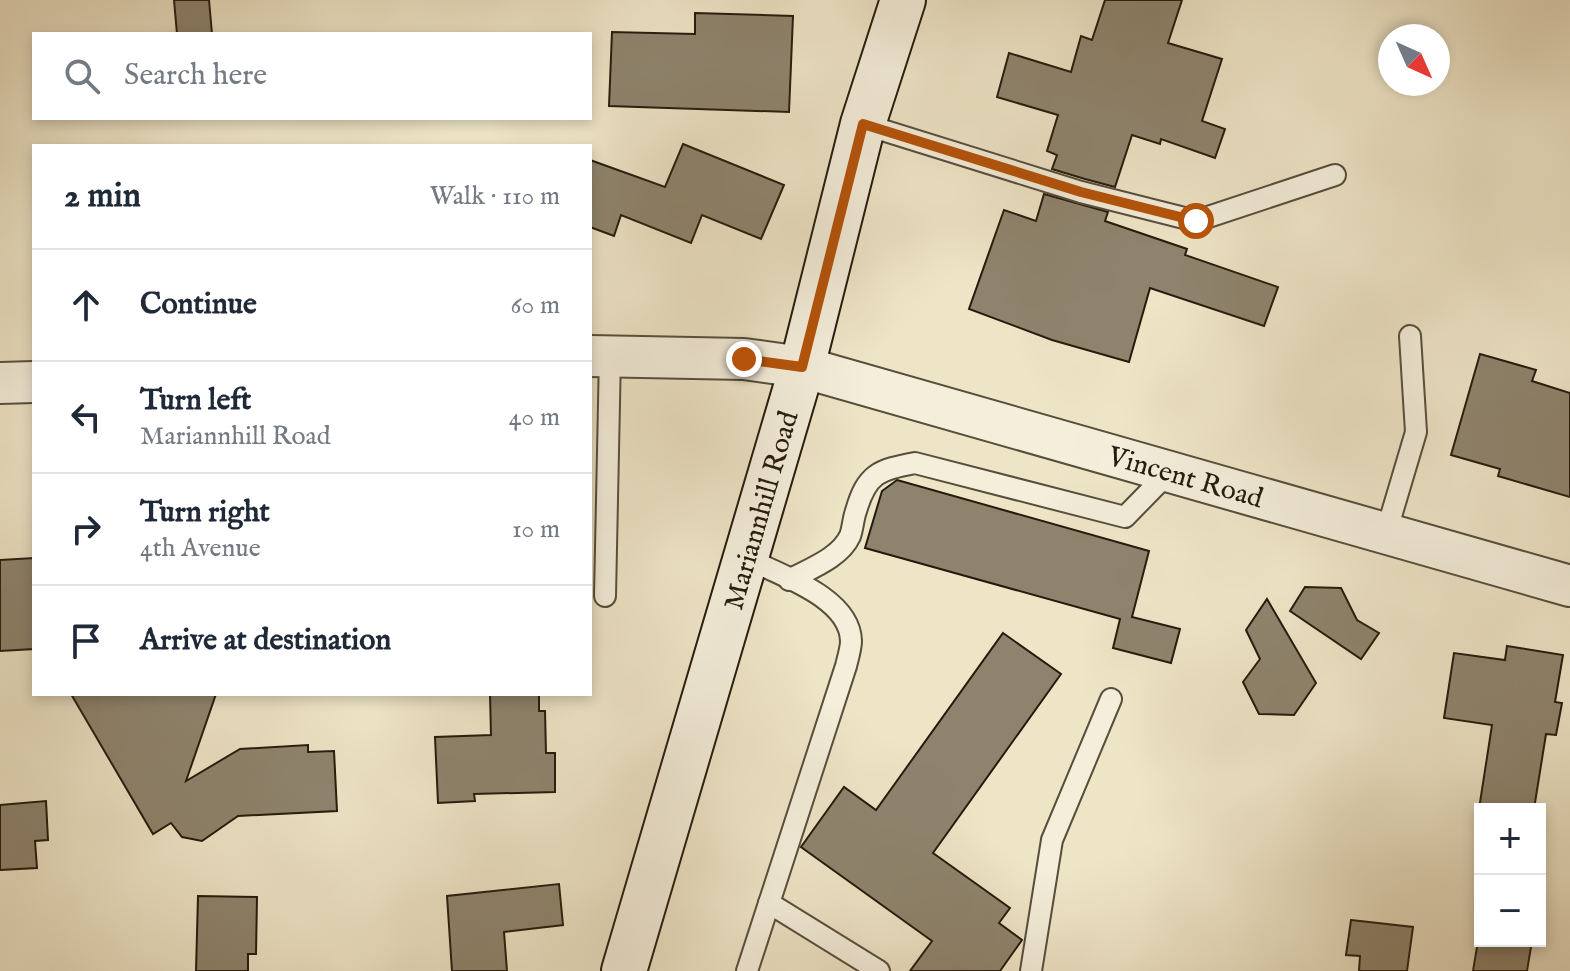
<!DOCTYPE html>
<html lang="en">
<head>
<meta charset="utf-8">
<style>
  :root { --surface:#fff; --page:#f2f2f3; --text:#1f2937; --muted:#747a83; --line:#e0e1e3 }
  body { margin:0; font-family:"IM FELL English",serif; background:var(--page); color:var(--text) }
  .controls { position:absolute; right:24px; bottom:24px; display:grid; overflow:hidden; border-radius:0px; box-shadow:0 4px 12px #0003 }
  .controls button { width:72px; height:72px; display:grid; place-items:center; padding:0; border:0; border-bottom:2px solid var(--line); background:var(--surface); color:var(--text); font:40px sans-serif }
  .compass { position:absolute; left:1378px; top:24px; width:72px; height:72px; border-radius:50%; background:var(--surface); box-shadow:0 4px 12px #0003; rotate:135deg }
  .stop { position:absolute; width:24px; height:24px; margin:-18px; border:6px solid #b45309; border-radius:50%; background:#fff }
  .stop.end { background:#b45309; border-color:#fff; box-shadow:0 2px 8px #0008 }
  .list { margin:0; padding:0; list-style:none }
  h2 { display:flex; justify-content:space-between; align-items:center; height:104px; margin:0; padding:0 32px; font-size:34px }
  h2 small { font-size:26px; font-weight:400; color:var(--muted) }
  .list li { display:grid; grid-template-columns:52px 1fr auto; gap:24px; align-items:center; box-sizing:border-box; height:112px; padding:0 32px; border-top:2px solid var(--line) }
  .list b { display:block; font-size:30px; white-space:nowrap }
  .list p { margin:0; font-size:26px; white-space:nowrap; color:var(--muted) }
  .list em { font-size:26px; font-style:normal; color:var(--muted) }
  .icon { flex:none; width:44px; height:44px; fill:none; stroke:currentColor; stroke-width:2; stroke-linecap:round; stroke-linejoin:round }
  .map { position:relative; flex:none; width:1570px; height:971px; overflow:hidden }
  .search { position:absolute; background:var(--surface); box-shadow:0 4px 12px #0003; left:32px; top:32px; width:560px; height:88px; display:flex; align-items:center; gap:20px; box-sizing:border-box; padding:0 28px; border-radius:0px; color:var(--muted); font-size:30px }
  .panel { position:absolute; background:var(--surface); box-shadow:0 4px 12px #0003; left:32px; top:144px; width:560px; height:552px; border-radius:0px }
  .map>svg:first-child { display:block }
  .building { fill:#8e846e; stroke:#251b0d; stroke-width:2 }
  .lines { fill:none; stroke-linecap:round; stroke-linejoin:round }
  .lane-casing { stroke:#574e3c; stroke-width:24 }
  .street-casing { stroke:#574e3c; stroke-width:44 }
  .secondary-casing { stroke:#251b0d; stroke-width:48 }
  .lane { stroke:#f4eedb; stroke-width:20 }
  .street { stroke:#f4eedb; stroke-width:40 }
  .secondary { stroke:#f4eedb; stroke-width:44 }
  .route { stroke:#b45309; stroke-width:10 }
  .labels { text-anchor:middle; stroke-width:8; stroke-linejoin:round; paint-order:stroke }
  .street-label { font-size:28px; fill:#251b0d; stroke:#f4eedb }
</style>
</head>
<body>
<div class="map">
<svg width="1570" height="971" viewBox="0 0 1570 971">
  <rect width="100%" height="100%" fill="#eee5c7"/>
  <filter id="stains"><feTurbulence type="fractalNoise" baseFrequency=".0025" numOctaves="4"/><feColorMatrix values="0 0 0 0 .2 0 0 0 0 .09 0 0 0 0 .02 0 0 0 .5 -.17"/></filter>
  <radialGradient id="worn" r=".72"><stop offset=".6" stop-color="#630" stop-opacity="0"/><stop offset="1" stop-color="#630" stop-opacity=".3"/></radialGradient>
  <g class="building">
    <path d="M 174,0 L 209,0 L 212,34 L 177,34 Z"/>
    <path d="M 1105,0 L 1182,0 L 1168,43 L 1222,59 L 1202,121 L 1225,129 L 1215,158 L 1161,139 L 1160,144 L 1132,135 L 1115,187 L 1085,179 L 1052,169 L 1057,155 L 1047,151 L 1058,115 L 997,97 L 1009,53 L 1071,72 L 1081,36 L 1092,40 Z"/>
    <path d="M 695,13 L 793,16 L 789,112 L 609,106 L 612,32 L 695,34 Z"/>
    <path d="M 683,144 L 784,185 L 761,239 L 702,215 L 691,243 L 621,215 L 614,236 L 590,227 L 590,160 L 665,187 Z"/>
    <path d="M 1044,194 L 1108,212 L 1105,221 L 1187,249 L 1185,255 L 1278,287 L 1264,326 L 1150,288 L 1129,362 L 1052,340 L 969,309 L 1004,210 L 1036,221 Z"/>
    <path d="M 1480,354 L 1536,370 L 1532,381 L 1570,393 L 1570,497 L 1498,476 L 1500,469 L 1451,455 Z"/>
    <path d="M 897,480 L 1149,551 L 1132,617 L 1180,629 L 1171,663 L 1113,648 L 1120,619 L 865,548 L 882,491 Z"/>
    <path d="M 34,558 L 34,649 L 0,651 L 0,560 Z"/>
    <path d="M 1305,587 L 1341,588 L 1357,620 L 1379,633 L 1361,659 L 1290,611 Z"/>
    <path d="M 1267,599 L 1316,683 L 1294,715 L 1259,714 L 1243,682 L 1260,659 L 1246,630 Z"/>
    <path d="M 1003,633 L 1061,674 L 933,853 L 1010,908 L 999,923 L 1022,940 L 1000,971 L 910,971 L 932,941 L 801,847 L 844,787 L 876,810 Z"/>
    <path d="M 1507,646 L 1563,655 L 1555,702 L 1562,703 L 1556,735 L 1546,734 L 1534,809 L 1479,809 L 1492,725 L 1444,718 L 1454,653 L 1505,660 Z"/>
    <path d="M 71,694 L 216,694 L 186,781 L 240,749 L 308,745 L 308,752 L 334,751 L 337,811 L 238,816 L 202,841 L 182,837 L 171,823 L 153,834 Z"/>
    <path d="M 490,694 L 539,694 L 539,711 L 545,711 L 546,753 L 555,753 L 555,792 L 474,794 L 475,801 L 438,803 L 435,737 L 491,735 Z"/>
    <path d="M 46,801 L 48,840 L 35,841 L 37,868 L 0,870 L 0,805 Z"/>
    <path d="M 559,884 L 563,925 L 504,932 L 507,971 L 452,971 L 447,896 Z"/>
    <path d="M 198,896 L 257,897 L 256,954 L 248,954 L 248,971 L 196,971 Z"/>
    <path d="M 1351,920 L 1413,927 L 1407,971 L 1359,971 L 1360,956 L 1346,955 Z"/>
    <path d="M 1478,941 L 1532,941 L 1527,971 L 1473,971 Z"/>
  </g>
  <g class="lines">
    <g class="lane-casing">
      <g id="lane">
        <path d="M 863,124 L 1081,192 L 1196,221 L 1335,175"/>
        <path d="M 1386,533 L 1416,432 L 1410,336"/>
        <path d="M 746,558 C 779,575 850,597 851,641 C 851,648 848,658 846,666 L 747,971"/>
        <path d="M 789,580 C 809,569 840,558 850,536 C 853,528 853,519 856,511 C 867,473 879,470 915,463 L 1125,517 L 1169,472"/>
        <path d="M 605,596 L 610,355"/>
        <path d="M 769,903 L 879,971"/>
        <path d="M 1031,971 L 1052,840 L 1111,699"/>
      </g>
    </g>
    <g class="street-casing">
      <g id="street">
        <path d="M 590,356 L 744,359 L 802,367 L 1570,586"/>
        <path d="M 0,383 L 34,382"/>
      </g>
    </g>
    <g class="secondary-casing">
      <path id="secondary" d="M 624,971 L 802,367 L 863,124 L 903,0"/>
    </g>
    <use href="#lane" class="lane"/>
    <use href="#street" class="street"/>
    <use href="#secondary" class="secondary"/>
  </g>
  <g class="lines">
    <path class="route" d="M 744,359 L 802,367 L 863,124 L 1081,192 L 1196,221"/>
  </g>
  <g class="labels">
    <g class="street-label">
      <text transform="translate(1186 476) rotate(16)" y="10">Vincent Road</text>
      <text transform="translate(760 510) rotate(-74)" y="10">Mariannhill Road</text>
    </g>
  </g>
  <rect width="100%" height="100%" filter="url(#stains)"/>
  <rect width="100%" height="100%" fill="url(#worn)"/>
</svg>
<div class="controls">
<button>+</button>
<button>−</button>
</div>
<svg class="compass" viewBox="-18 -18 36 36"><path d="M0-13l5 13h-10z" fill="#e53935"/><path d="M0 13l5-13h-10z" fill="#747a83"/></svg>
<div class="stop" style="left:1196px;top:221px"></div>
<div class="stop end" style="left:744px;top:359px"></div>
<div class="search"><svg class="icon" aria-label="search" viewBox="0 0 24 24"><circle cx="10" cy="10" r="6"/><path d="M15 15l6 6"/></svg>Search here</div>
<section class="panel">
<h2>2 min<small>Walk · 110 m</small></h2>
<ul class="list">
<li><svg class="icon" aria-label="ahead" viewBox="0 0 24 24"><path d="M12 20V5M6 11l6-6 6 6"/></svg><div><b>Continue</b></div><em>60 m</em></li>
<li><svg class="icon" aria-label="left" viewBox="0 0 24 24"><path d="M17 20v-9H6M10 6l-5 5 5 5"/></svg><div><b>Turn left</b><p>Mariannhill Road</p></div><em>40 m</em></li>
<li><svg class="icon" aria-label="right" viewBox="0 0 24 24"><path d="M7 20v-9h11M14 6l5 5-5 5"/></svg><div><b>Turn right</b><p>4th Avenue</p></div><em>10 m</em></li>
<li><svg class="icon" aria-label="arrive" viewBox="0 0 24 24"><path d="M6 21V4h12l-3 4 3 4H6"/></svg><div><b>Arrive at destination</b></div></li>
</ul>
</section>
</div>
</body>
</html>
